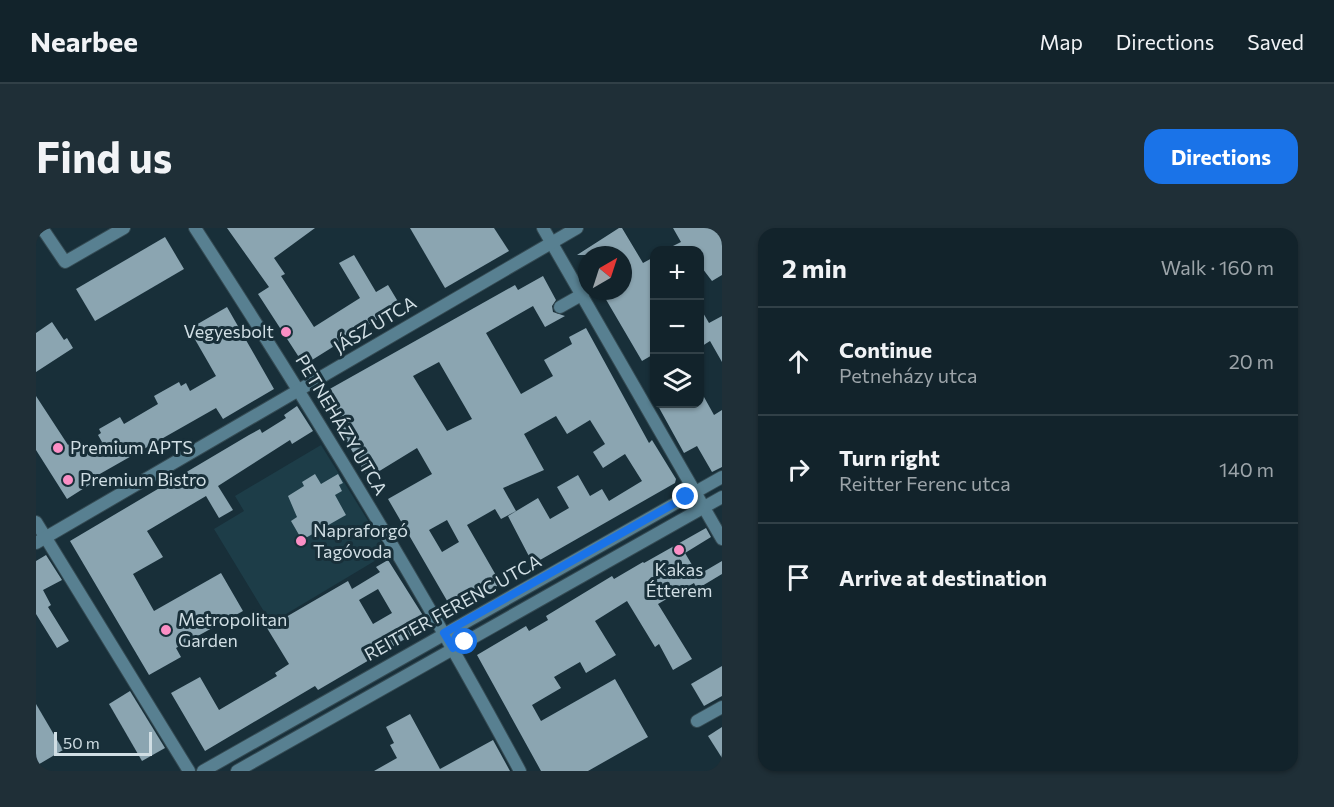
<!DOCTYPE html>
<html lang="en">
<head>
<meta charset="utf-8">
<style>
  :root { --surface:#12232b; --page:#1f2f37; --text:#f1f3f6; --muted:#9ca4a9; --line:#314047; --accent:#1a73e8 }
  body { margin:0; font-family:Commissioner,sans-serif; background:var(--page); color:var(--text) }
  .controls { position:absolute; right:18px; top:18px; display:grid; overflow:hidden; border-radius:12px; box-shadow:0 2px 4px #0004 }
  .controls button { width:54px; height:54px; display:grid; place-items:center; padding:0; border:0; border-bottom:2px solid var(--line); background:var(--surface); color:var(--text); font:30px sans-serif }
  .compass { position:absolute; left:542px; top:18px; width:54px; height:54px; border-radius:50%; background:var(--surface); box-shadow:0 2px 4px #0004; rotate:39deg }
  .scale { position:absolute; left:18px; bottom:15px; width:98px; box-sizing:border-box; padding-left:6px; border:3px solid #d0dee4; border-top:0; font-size:16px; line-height:21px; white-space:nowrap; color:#d0dee4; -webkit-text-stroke:4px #182f39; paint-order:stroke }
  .stop { position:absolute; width:18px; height:18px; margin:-14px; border:4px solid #1a73e8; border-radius:50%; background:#fff }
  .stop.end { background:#1a73e8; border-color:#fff; box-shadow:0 2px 6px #0008 }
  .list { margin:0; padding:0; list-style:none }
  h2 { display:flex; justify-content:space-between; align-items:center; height:78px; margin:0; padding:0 24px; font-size:26px }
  h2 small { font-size:20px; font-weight:400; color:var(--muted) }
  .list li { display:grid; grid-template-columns:39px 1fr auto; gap:18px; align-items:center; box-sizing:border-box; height:108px; padding:0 24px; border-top:2px solid var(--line) }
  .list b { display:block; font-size:22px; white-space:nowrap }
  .list p { margin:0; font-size:20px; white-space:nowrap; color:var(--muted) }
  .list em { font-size:20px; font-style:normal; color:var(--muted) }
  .icon { flex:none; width:33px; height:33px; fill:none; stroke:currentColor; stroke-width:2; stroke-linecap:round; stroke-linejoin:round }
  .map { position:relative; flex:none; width:686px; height:543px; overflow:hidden; border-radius:18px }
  header { display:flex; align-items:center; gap:36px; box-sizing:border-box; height:84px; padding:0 30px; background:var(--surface); border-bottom:2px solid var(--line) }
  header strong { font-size:28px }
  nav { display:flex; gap:33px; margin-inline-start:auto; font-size:21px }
  .intro { display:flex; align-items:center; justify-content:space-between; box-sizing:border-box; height:144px; padding:0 36px }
  h1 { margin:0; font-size:42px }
  .button { padding:15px 27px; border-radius:18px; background:var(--accent); color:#fff; font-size:21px; font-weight:700 }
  main { display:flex; gap:36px; padding:0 36px }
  aside { flex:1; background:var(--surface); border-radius:18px; box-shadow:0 2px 4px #0004 }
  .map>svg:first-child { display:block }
  .built { fill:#1d3d48 }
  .building { fill:#8ba5b1; fill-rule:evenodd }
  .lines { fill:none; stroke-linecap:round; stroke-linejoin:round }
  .minor-casing { stroke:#354b54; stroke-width:14 }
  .minor { stroke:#588091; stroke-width:12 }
  .route { stroke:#1a73e8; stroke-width:8 }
  .poi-dot { fill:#fb8fc5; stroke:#182f39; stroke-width:2 }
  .labels { text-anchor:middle; stroke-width:6; stroke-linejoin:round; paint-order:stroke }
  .street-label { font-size:18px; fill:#d0dee4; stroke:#182f39 }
  .poi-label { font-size:18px; fill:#d0dee4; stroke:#182f39; text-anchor:start }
</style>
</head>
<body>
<header>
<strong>Nearbee</strong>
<nav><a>Map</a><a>Directions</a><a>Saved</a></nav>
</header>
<div class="intro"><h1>Find us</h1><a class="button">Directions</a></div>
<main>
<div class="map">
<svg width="686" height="543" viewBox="0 0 686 543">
  <rect width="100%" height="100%" fill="#182f39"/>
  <path class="built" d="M 285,217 L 352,325 L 235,395 L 178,301 L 208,283 L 199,268 Z"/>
  <g class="building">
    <path d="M 191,0 L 279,0 L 238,30 L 249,46 L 245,48 L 278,99 L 324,70 L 303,35 L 318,27 L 340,64 L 352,57 L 364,77 L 268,137 L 222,66 L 233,59 Z"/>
    <path d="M 374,0 L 458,0 L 473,23 L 409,60 Z"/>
    <path d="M 583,0 L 586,0 L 607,35 L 618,29 L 618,126 L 606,133 L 565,63 L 587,63 L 587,27 L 541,27 Z"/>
    <path d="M 637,0 L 686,0 L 686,47 L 676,53 L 663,36 L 663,22 L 629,22 L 645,14 Z"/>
    <path d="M 129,9 L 148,41 L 59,93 L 40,61 Z"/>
    <path d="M 507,48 L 520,72 L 516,78 L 517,84 L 529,88 L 509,99 L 497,78 L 450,105 L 485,166 L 517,148 L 508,132 L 536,116 L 533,109 L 550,100 L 613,215 L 616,212 L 640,251 L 639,255 L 497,336 L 472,288 L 502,270 L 514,291 L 533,280 L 521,259 L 542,247 L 554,268 L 566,261 L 573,273 L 606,253 L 589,226 L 567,240 L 557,224 L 569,216 L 554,192 L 531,206 L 520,188 L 488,206 L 508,242 L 467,260 L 480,283 L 465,291 L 459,281 L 431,297 L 465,356 L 417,383 L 352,271 L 396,246 L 381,220 L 332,250 L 283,167 L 479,57 L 482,62 ZM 403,134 L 436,191 L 411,203 L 377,148 ZM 411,292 L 423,314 L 406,324 L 393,302 Z"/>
    <path d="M 663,78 L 673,95 L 686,88 L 686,134 L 674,113 L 663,120 Z"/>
    <path d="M 191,79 L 238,161 L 187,191 L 180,180 L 62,247 L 64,250 L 31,271 L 0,222 L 0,168 L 32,217 L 39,212 L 47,224 L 66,214 L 62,207 L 65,205 L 63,201 L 84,189 L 88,196 L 122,176 L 118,168 L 143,154 L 145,158 L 150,155 L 154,163 L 180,148 L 153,101 Z"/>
    <path d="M 16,94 L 28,112 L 31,110 L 37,120 L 0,144 L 0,105 Z"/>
    <path d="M 663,160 L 678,187 L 686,182 L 686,239 L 676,244 L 661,218 L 648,225 L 621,176 L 663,176 Z"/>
    <path d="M 261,178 L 277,203 L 256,216 L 254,212 L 182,258 L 197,282 L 183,290 L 170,268 L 111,303 L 127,329 L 97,346 L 118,383 L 185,345 L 207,383 L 140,420 L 145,429 L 113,447 L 34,313 L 213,207 L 224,201 L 226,205 L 250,190 L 248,187 Z"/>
    <path d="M 279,246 L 285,256 L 302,246 L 307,255 L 303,257 L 306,263 L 299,267 L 310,287 L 266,312 L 255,293 L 261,289 L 252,268 L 268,258 L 266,254 Z"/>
    <path d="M 670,300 L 675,309 L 649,325 L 662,347 L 686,333 L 686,346 L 661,361 L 658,355 L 622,376 L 656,431 L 637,442 L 623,416 L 619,419 L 591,373 L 559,393 L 580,427 L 550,445 L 544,434 L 518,449 L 525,460 L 496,477 L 505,493 L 579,451 L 612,509 L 552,543 L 505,543 L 441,427 L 490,398 L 493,403 L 512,392 L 510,388 L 576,348 L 578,351 L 607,334 L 608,335 Z"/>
    <path d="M 10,327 L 26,352 L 7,362 L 15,377 L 12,379 L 33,413 L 21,420 L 0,386 L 0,333 Z"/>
    <path d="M 352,332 L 393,397 L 282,462 L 279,458 L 169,523 L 135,465 L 164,449 L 183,482 L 241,448 L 239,445 L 253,436 L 231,400 L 312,353 L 316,361 L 344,344 L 340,339 ZM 342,361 L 356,385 L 337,396 L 323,372 Z"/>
    <path d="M 686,438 L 686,468 L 668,478 L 655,456 Z"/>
    <path d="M 94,463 L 129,520 L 106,533 L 73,476 Z"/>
    <path d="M 0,476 L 27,522 L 0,538 Z"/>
    <path d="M 374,486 L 404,541 L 457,512 L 474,543 L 338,543 L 361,530 L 354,517 L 358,515 L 350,499 Z"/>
    <path d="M 686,499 L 686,530 L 672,508 Z"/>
  </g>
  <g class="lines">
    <g class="minor-casing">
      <g id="minor">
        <path d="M 6,0 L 29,34 L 88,0"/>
        <path d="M 159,0 C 274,177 384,357 484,543"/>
        <path d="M 507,0 L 686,311"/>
        <path d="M 524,79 L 547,66"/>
        <path d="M 0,294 L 153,543"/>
        <path d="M 0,315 L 541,0"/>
        <path d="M 661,493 L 686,479"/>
        <path d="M 167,543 L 686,249"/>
        <path d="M 201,543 L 686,269"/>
      </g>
    </g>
    <use href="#minor" class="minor"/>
  </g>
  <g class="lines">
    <path class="route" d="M 429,414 L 417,420 L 408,405 L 650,269"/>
  </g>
  <g class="poi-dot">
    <circle cx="250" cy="104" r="6"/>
    <circle cx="22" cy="220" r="6"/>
    <circle cx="32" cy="252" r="6"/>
    <circle cx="265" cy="313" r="6"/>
    <circle cx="643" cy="322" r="6"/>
    <circle cx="130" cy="402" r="6"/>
  </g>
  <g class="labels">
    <g class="street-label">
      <text transform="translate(339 97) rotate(-31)" y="6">JÁSZ UTCA</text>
      <text transform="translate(305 197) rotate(59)" y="6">PETNEHÁZY UTCA</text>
      <text transform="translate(417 380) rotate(-29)" y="6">REITTER FERENC UTCA</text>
    </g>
    <g class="poi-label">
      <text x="238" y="110" text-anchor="end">Vegyesbolt</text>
      <text x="34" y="226">Premium APTS</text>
      <text x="44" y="258">Premium Bistro</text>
      <text x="277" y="309">Napraforgó<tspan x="277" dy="21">Tagóvoda</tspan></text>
      <text x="643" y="348" text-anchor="middle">Kakas<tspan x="643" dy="21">Étterem</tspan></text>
      <text x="142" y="398">Metropolitan<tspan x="142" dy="21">Garden</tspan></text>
    </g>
  </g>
</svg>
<div class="controls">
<button>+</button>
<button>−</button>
<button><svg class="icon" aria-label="layers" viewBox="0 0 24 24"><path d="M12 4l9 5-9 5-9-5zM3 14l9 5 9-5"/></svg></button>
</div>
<svg class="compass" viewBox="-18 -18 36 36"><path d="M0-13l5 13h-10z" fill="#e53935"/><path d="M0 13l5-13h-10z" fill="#9ca4a9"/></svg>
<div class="scale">50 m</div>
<div class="stop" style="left:429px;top:414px"></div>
<div class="stop end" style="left:650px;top:269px"></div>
</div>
<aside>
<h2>2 min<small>Walk · 160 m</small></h2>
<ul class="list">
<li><svg class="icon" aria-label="ahead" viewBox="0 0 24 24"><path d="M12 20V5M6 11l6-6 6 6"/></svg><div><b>Continue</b><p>Petneházy utca</p></div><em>20 m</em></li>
<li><svg class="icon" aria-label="right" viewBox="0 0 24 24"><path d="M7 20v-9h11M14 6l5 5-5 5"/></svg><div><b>Turn right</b><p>Reitter Ferenc utca</p></div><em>140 m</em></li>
<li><svg class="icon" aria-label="arrive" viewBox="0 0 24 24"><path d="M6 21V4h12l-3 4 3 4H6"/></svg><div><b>Arrive at destination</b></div></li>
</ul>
</aside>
</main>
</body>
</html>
